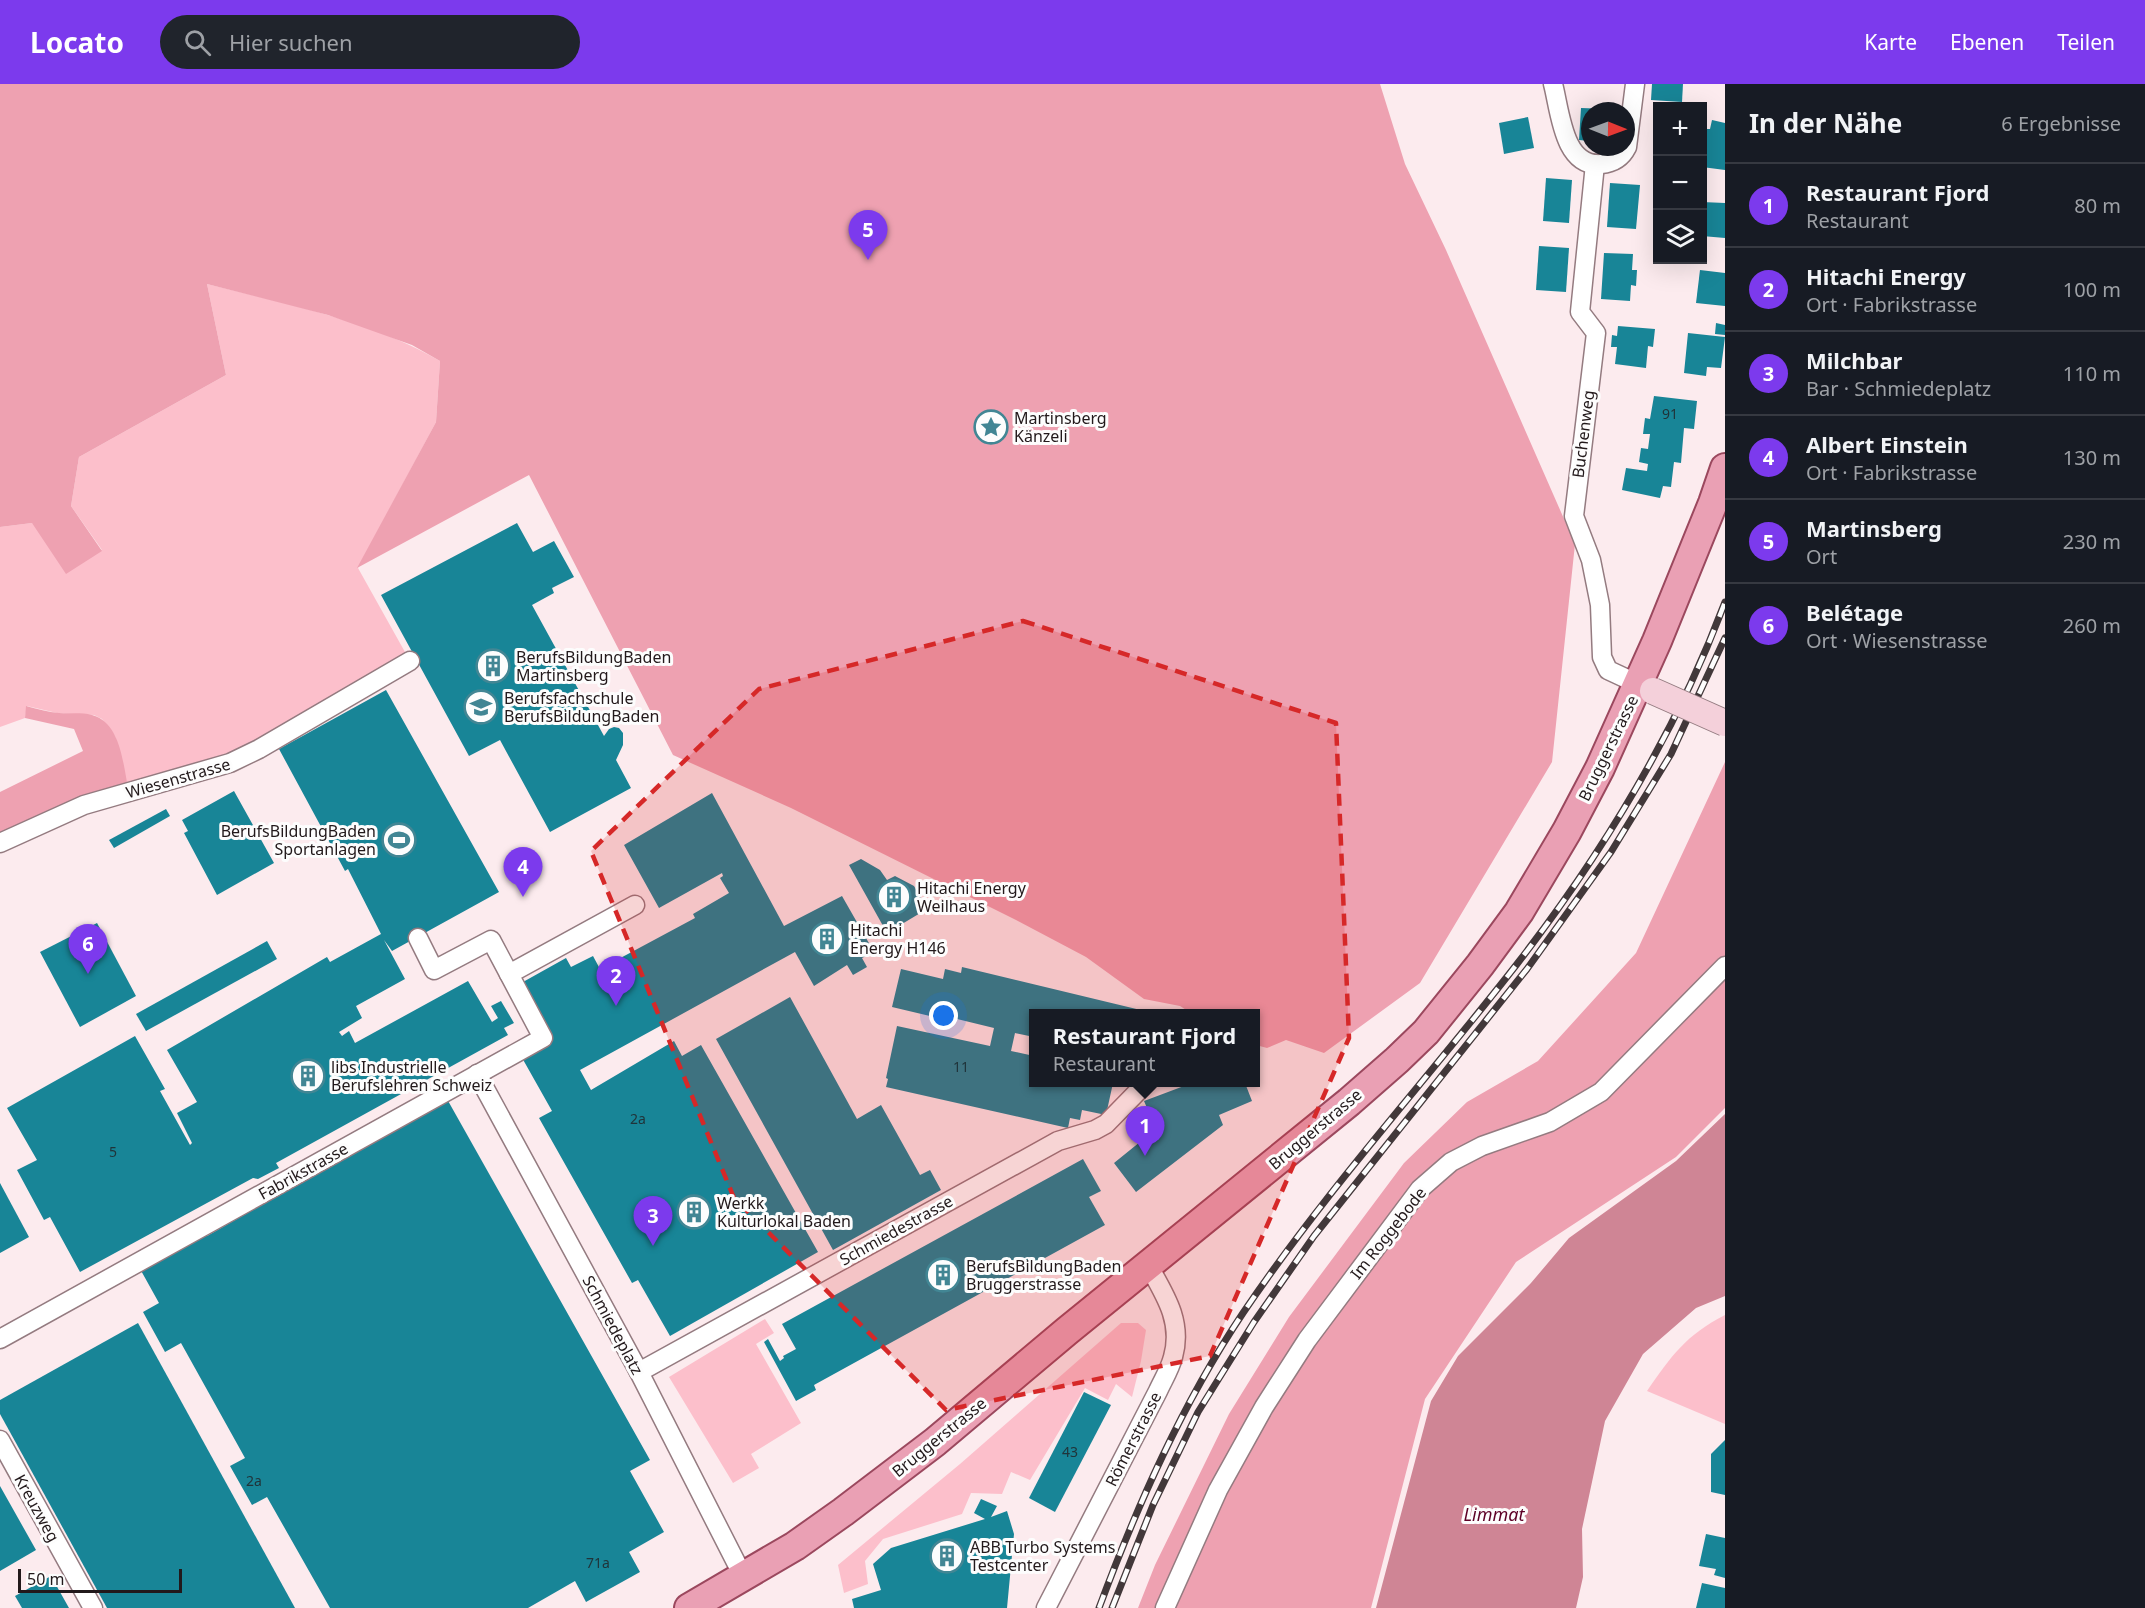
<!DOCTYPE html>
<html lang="de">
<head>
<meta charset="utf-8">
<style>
  :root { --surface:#171b24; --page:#20242c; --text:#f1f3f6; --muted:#9ea1a6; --line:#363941; --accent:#7c3aed }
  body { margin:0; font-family:"Noto Sans",sans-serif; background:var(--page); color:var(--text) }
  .controls { position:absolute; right:18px; top:18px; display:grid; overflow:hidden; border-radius:0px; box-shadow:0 6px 24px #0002 }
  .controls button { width:54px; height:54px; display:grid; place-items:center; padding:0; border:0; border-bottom:2px solid var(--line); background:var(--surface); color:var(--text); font:30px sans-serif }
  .compass { position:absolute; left:1581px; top:18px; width:54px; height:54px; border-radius:50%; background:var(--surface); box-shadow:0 6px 24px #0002; rotate:91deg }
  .scale { position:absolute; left:18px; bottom:15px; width:164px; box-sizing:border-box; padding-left:6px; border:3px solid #22191b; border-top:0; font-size:16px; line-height:21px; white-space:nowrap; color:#22191b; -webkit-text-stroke:4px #fdfdfd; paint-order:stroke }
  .you { position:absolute; left:944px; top:932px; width:21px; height:21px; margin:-15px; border:4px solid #fff; border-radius:50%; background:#1a73e8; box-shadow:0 0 0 9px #1a73e833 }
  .badge { display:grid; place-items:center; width:39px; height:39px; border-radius:50%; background:var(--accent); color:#fff; font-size:20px; font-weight:700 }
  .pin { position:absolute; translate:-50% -50px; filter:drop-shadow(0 2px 3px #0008) }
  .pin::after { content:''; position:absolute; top:32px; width:21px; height:18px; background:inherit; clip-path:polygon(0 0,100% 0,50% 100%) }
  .popup { position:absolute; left:1029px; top:925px; width:231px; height:78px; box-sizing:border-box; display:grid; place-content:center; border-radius:0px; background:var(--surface); filter:drop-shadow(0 2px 4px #0005); font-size:20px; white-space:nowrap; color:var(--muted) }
  .popup b { font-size:22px; color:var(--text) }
  .popup::after { content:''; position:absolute; left:50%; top:100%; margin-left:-12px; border:12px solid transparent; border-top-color:var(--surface) }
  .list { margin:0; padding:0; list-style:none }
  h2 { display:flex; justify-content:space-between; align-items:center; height:78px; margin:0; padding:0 24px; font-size:26px }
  h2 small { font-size:20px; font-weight:400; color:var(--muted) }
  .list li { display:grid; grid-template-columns:39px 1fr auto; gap:18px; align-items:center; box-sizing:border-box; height:84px; padding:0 24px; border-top:2px solid var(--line) }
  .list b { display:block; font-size:22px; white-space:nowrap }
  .list p { margin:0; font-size:20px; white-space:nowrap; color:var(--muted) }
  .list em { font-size:20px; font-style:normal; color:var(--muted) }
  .icon { flex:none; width:33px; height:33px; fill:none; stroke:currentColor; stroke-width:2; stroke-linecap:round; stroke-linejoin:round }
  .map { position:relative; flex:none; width:1725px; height:1524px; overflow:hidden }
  header { display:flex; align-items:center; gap:36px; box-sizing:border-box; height:84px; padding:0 30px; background:var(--accent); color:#fff }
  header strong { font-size:28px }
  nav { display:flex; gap:33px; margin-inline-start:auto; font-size:21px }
  .search { width:420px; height:54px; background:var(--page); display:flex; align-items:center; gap:15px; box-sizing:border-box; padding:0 21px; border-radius:33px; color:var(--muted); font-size:22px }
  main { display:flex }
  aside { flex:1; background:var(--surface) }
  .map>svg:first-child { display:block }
  .green { fill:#fcbfcb }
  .forest { fill:#eea1b1 }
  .water { fill:#cf8595 }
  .building { fill:#188597 }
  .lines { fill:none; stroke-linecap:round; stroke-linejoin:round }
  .street-casing { stroke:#947b80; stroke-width:21 }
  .primary-casing { stroke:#9b485e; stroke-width:32 }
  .street { stroke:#fff; stroke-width:18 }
  .primary { stroke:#eaa0b4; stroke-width:28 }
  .rail-casing { stroke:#42383a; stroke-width:7 }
  .rail { stroke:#fdfdfd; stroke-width:4.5; stroke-dasharray:14; stroke-linecap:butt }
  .secondary-bridge-casing { stroke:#947b80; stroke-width:28; stroke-linecap:butt }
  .secondary-bridge { stroke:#f4d0da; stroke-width:26 }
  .marked { fill:#d62828; fill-opacity:0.2; stroke:#d62828; stroke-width:4.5; stroke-dasharray:12 8; stroke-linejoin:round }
  .labels { text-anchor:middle; stroke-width:6; stroke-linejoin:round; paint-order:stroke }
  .number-label { font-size:14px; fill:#20343a }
  .poi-label { font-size:16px; fill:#22191b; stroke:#fdfdfd; text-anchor:start }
  .street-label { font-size:16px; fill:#22191b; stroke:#fdfdfd }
  .water-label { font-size:18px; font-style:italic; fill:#5d0026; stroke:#fdfdfd }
</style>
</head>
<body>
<header>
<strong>Locato</strong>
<div class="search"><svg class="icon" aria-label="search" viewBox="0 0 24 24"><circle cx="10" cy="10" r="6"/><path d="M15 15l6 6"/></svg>Hier suchen</div>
<nav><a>Karte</a><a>Ebenen</a><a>Teilen</a></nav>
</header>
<main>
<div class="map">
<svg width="1725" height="1524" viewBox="0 0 1725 1524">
  <rect width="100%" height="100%" fill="#fcebee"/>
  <g class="green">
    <path d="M 207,200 C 286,220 369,236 440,277 L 436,338 L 358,484 L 410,577 L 259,665 L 129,708 L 115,652 L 102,635 L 94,631 L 57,629 L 27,622 L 25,634 L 0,643 L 0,443 L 32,439 L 102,466 L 71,422 L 79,373 L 226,291 Z"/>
    <path d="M 1725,1231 L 1725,1340 L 1647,1307 C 1671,1272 1686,1251 1725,1231 Z"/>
    <path d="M 765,1235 L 774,1249 L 756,1260 L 801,1339 L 751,1370 L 759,1384 L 733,1399 L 669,1293 Z"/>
    <path d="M 1121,1239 L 1138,1239 L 1146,1246 L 1141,1277 L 1132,1313 L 1116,1300 L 1108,1316 L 1085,1304 L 1030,1396 L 1011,1388 L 1002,1410 L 971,1409 L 962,1430 L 883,1455 L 865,1477 L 868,1500 L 844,1509 L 838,1481 L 960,1380 Z"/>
  </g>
  <g class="forest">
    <path d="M 0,0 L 1380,0 L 1405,80 L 1446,166 L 1575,460 L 1552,678 L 1420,899 L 1324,969 L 1286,956 L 1267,964 L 1256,961 L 1256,930 L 1191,929 L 1180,922 L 1144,915 L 1086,873 L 1016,836 L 791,724 L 673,671 L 529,391 L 357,484 L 436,338 L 440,277 L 412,261 L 328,231 L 207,200 L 226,291 L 79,373 L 71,422 L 102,467 L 66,490 L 32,439 L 0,443 Z"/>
    <path d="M 26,622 C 37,625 48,628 59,629 C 70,630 81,628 92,631 C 122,639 123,683 129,708 L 0,759 L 0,708 L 83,667 L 74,645 L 25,634 Z"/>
    <path d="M 1725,678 L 1725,1024 L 1676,1073 L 1516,1178 L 1425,1315 L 1371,1524 L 1138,1524 L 1155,1481 L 1229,1330 L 1289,1233 L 1404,1079 L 1467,1018 L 1538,977 L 1636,869 Z"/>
  </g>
  <path class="water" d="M 1725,1030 L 1725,1212 L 1696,1224 L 1643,1270 L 1605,1337 L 1582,1445 L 1583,1493 L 1576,1524 L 1376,1524 L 1431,1317 L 1458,1272 L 1531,1199 L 1569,1154 L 1676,1077 Z"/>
  <g class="building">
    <path d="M 1652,0 L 1683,0 L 1682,18 L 1651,16 Z"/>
    <path d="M 1581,24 L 1609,25 L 1609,27 L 1590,27 L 1590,57 L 1579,56 Z"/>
    <path d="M 1528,33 L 1534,64 L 1504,70 L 1499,39 Z"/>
    <path d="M 1712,36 L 1725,39 L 1725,86 L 1702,83 L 1707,45 L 1710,45 Z"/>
    <path d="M 1656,63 L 1658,63 L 1658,78 L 1654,78 Z"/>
    <path d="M 1546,94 L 1572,96 L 1569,139 L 1543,137 Z"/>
    <path d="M 1610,99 L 1640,101 L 1636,145 L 1607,143 Z"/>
    <path d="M 1702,118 L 1725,119 L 1725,154 L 1702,152 Z"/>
    <path d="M 1539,162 L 1569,164 L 1566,208 L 1536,206 Z"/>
    <path d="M 1604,169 L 1633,170 L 1632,186 L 1637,186 L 1636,202 L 1631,201 L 1630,217 L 1601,215 Z"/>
    <path d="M 1700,186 L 1725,189 L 1725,222 L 1696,219 Z"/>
    <path d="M 1716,239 L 1725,241 L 1725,251 L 1715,250 Z"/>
    <path d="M 1618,242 L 1655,245 L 1653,263 L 1648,262 L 1646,284 L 1615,280 L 1617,263 L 1611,263 L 1612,251 L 1617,252 Z"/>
    <path d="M 1688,249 L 1725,253 L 1721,284 L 1707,283 L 1706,292 L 1684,289 Z"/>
    <path d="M 1654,312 L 1697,317 L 1694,345 L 1684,344 L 1681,379 L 1674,378 L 1671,403 L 1663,402 L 1660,414 L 1622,406 L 1626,384 L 1647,387 L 1648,380 L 1639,378 L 1641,364 L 1648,365 L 1650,350 L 1643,350 L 1645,334 L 1650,335 Z"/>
    <circle cx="997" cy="349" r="7"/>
    <path d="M 517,439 L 533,468 L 554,457 L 574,493 L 552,504 L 554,509 L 532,521 L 604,652 L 609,645 L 614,643 L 619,644 L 623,649 L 623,661 L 616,676 L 631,704 L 550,748 L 500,656 L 469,672 L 381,511 Z"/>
    <path d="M 386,606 L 499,808 L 392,867 L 384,856 L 405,895 L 356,922 L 362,934 L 339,948 L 342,952 L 349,947 L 355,959 L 468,897 L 492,938 L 498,934 L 491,922 L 501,917 L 514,939 L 504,944 L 508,951 L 276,1079 L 279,1084 L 258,1095 L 253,1094 L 80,1188 L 50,1133 L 44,1136 L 17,1086 L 37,1076 L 7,1024 L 135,952 L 165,1005 L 160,1007 L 190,1061 L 192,1059 L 177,1029 L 197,1018 L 167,966 L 327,873 L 330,878 L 381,850 L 348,785 L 345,787 L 279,665 Z"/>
    <path d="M 234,707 L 274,779 L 217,811 L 184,749 L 188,747 L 182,736 Z"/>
    <path d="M 712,709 L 784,842 L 842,812 L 874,868 L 862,874 L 867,883 L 853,891 L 847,881 L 814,902 L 795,868 L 580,986 L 591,1006 L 674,957 L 682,972 L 701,961 L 818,1168 L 670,1252 L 638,1196 L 632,1199 L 539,1034 L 552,1027 L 521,972 L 553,955 L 523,898 L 566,874 L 571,883 L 593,872 L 600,885 L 695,834 L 693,830 L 729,809 L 720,794 L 723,792 L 722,789 L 659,824 L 624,761 Z"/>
    <path d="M 166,725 L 170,732 L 114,764 L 109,756 Z"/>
    <path d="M 861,775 L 880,786 L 887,796 L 895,792 L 914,802 L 927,825 L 887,849 L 849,781 Z"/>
    <path d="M 97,839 L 136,912 L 80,943 L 40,868 Z"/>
    <path d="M 267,857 L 277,875 L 146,947 L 136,930 Z"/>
    <path d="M 962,883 L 1153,929 L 1034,930 L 1034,953 L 1015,949 L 1011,967 L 1034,972 L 1034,999 L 1113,999 L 1106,1031 L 1082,1026 L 1080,1036 L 1070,1034 L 1068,1044 L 886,1003 L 888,995 L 886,994 L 897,942 L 990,962 L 994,944 L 953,934 L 951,937 L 892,923 L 901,885 L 943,895 L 945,885 L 961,889 Z"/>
    <path d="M 790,913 L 857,1035 L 881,1021 L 920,1091 L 930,1086 L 941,1106 L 833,1166 L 716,955 Z"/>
    <path d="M 1192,999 L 1245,999 L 1252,1017 L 1219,1031 L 1223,1041 L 1136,1108 L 1114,1079 L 1156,1045 L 1144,1017 Z"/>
    <path d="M 447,1015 L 650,1376 L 630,1387 L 664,1448 L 629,1468 L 640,1488 L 586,1518 L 575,1497 L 528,1524 L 330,1524 L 267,1413 L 252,1421 L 230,1382 L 245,1374 L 181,1259 L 165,1268 L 143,1228 L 159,1219 L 139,1183 L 203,1145 L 207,1152 Z"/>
    <path d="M 1083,1075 L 1101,1107 L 1089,1113 L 1105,1141 L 814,1301 L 816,1306 L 796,1317 L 764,1258 L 768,1255 L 780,1277 L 784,1274 L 783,1272 L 796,1265 L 782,1240 Z"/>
    <path d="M 0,1099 L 29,1153 L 0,1169 Z"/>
    <path d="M 138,1239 L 295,1524 L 107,1524 L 0,1330 L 0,1316 Z"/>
    <path d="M 1084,1308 L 1111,1321 L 1055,1428 L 1029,1414 Z"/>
    <path d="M 1725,1356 L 1725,1411 L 1711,1408 L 1711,1370 Z"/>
    <path d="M 0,1402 L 36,1466 L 0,1487 Z"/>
    <path d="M 981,1415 L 997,1422 L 991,1433 L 1007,1427 L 1014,1450 L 1007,1524 L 854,1524 L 852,1515 L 881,1506 L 873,1480 L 891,1464 L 985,1435 L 974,1429 Z"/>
    <path d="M 1706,1450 L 1725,1454 L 1725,1494 L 1714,1491 L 1716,1485 L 1699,1482 Z"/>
    <path d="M 51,1492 L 69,1524 L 22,1524 L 15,1512 Z"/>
    <path d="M 1702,1499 L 1725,1504 L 1725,1524 L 1696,1524 Z"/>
  </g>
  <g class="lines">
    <g class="street-casing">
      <g id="street">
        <path d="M 1553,0 C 1560,26 1563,84 1601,80 C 1613,79 1622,73 1627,63 L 1635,0"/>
        <path d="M 1595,80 L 1580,228 L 1596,249 L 1574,432 L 1591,476 L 1600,521 L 1602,573 L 1608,586 L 1638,600"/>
        <path d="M 0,759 L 84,721 L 230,679 L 259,665 L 410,577"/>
        <path d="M 509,890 L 635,821"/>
        <path d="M 477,990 L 639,1288 L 744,1494"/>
        <path d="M 0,1255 L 543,954 L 491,856 L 434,886 L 418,854"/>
        <path d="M 639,1288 L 1058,1057 L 1095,1046 L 1106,1040 L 1147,998"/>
        <path d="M 0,1356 L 93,1524"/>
        <path d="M 1046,1524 L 1158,1307 C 1163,1296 1170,1285 1173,1273 C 1183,1238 1165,1211 1148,1181"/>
        <path d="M 1165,1524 L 1218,1406 L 1264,1323 L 1307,1256 L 1420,1105 L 1451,1078 L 1482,1062 L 1550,1038 L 1601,1008 L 1725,882"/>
      </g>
    </g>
    <g class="primary-casing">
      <path id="primary" d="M 689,1524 L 795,1462 L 843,1428 L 935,1358 L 1067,1247 L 1349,1018 L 1397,976 L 1426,948 L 1480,881 L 1519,828 L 1567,747 L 1600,684 L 1657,557 L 1713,419 L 1725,384"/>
    </g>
    <use href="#street" class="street"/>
    <use href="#primary" class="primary"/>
    <g class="rail-casing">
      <g id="rail">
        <path d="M 1099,1524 C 1137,1422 1182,1320 1243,1229 C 1326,1106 1426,997 1517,880 C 1602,770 1676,649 1725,518"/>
        <path d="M 1112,1524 L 1153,1421 L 1198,1328 L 1254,1238 L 1314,1152 L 1527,885 L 1611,768 L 1671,670 L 1725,554"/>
      </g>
    </g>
    <use href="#rail" class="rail"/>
    <g class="secondary-bridge-casing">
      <path id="secondary-bridge" d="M 1653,607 L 1725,639"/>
    </g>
    <use href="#secondary-bridge" class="secondary-bridge"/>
  </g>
  <path class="marked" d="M 1023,537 L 1336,639 L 1349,954 L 1210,1272 L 946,1326 L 734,1114 L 591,767 L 759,605 Z"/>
  <defs>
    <g id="sight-ring" transform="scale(1.725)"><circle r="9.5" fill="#fdfdfd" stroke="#428694" stroke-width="1.5"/><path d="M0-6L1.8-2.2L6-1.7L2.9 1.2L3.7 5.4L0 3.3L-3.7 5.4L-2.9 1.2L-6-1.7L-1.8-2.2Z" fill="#428694"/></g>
    <g id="building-ring" transform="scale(1.725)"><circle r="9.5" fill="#fdfdfd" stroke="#428694" stroke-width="1.5"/><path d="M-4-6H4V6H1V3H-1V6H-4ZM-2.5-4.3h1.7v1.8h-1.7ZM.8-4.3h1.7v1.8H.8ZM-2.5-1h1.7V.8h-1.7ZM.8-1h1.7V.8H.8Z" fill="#428694"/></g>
    <g id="school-ring" transform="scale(1.725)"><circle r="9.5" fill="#fdfdfd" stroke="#428694" stroke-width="1.5"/><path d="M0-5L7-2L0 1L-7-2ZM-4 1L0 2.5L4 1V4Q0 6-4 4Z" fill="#428694"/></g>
    <g id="stadium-ring" transform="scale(1.725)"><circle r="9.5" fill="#fdfdfd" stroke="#428694" stroke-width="1.5"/><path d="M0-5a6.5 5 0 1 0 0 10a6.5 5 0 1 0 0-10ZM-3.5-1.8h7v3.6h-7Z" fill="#428694"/></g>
  </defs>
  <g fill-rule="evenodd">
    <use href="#sight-ring" x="991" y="343"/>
    <use href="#building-ring" x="493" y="582"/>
    <use href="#school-ring" x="481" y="623"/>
    <use href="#stadium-ring" x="399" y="756"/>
    <use href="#building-ring" x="894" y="813"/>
    <use href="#building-ring" x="827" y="855"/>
    <use href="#building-ring" x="308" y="992"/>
    <use href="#building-ring" x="694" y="1128"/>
    <use href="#building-ring" x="943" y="1191"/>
    <use href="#building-ring" x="947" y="1472"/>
  </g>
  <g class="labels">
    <g class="number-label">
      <text x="1670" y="335">91</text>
      <text x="961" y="988">11</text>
      <text x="638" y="1040">2a</text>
      <text x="113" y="1073">5</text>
      <text x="1070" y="1373">43</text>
      <text x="254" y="1402">2a</text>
      <text x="598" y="1484">71a</text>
    </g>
    <g class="poi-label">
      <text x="1014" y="340">Martinsberg<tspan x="1014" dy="18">Känzeli</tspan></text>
      <text x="516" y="579">BerufsBildungBaden<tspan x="516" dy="18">Martinsberg</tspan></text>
      <text x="504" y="620">Berufsfachschule<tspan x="504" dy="18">BerufsBildungBaden</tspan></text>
      <text x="376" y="753" text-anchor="end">BerufsBildungBaden<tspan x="376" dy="18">Sportanlagen</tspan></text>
      <text x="917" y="810">Hitachi Energy<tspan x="917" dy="18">Weilhaus</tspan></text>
      <text x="850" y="852">Hitachi<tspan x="850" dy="18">Energy H146</tspan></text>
      <text x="331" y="989">libs Industrielle<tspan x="331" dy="18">Berufslehren Schweiz</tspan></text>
      <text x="717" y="1125">Werkk<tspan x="717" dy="18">Kulturlokal Baden</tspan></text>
      <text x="966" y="1188">BerufsBildungBaden<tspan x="966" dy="18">Bruggerstrasse</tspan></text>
      <text x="970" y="1469">ABB Turbo Systems<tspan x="970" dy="18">Testcenter</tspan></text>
    </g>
    <g class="street-label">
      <text transform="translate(1583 350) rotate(-83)" y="6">Buchenweg</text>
      <text transform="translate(1608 664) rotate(-64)" y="6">Bruggerstrasse</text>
      <text transform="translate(178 694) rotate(-16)" y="6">Wiesenstrasse</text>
      <text transform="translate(1315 1045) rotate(-40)" y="6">Bruggerstrasse</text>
      <text transform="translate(303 1087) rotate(-29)" y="6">Fabrikstrasse</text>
      <text transform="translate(896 1146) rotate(-29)" y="6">Schmiedestrasse</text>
      <text transform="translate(1388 1149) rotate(-52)" y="6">Im Roggebode</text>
      <text transform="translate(613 1241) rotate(62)" y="6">Schmiedeplatz</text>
      <text transform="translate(939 1353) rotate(-39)" y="6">Bruggerstrasse</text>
      <text transform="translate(1133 1355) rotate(-63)" y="6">Römerstrasse</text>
      <text transform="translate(37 1424) rotate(61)" y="6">Kreuzweg</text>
    </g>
    <g class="water-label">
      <text x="1494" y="1437">Limmat</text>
    </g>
  </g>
</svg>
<div class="controls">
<button>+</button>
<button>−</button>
<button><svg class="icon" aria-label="layers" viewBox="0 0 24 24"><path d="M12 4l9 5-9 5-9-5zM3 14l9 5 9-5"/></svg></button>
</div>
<svg class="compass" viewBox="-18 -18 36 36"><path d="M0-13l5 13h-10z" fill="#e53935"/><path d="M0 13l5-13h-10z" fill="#9ea1a6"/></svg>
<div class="scale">50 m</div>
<div class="you"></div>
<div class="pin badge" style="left:1145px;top:1072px">1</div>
<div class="popup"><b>Restaurant Fjord</b>Restaurant</div>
<div class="pin badge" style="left:616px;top:922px">2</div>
<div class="pin badge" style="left:653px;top:1162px">3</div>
<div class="pin badge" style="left:523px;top:813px">4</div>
<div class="pin badge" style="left:868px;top:176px">5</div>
<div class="pin badge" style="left:88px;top:890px">6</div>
</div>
<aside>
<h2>In der Nähe<small>6 Ergebnisse</small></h2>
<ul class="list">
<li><span class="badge">1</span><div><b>Restaurant Fjord</b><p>Restaurant</p></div><em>80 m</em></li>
<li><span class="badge">2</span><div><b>Hitachi Energy</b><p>Ort · Fabrikstrasse</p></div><em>100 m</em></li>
<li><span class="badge">3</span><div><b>Milchbar</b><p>Bar · Schmiedeplatz</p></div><em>110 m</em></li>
<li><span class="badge">4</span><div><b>Albert Einstein</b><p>Ort · Fabrikstrasse</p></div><em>130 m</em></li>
<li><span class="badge">5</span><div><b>Martinsberg</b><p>Ort</p></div><em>230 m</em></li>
<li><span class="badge">6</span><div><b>Belétage</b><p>Ort · Wiesenstrasse</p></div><em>260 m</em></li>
</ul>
</aside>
</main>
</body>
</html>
